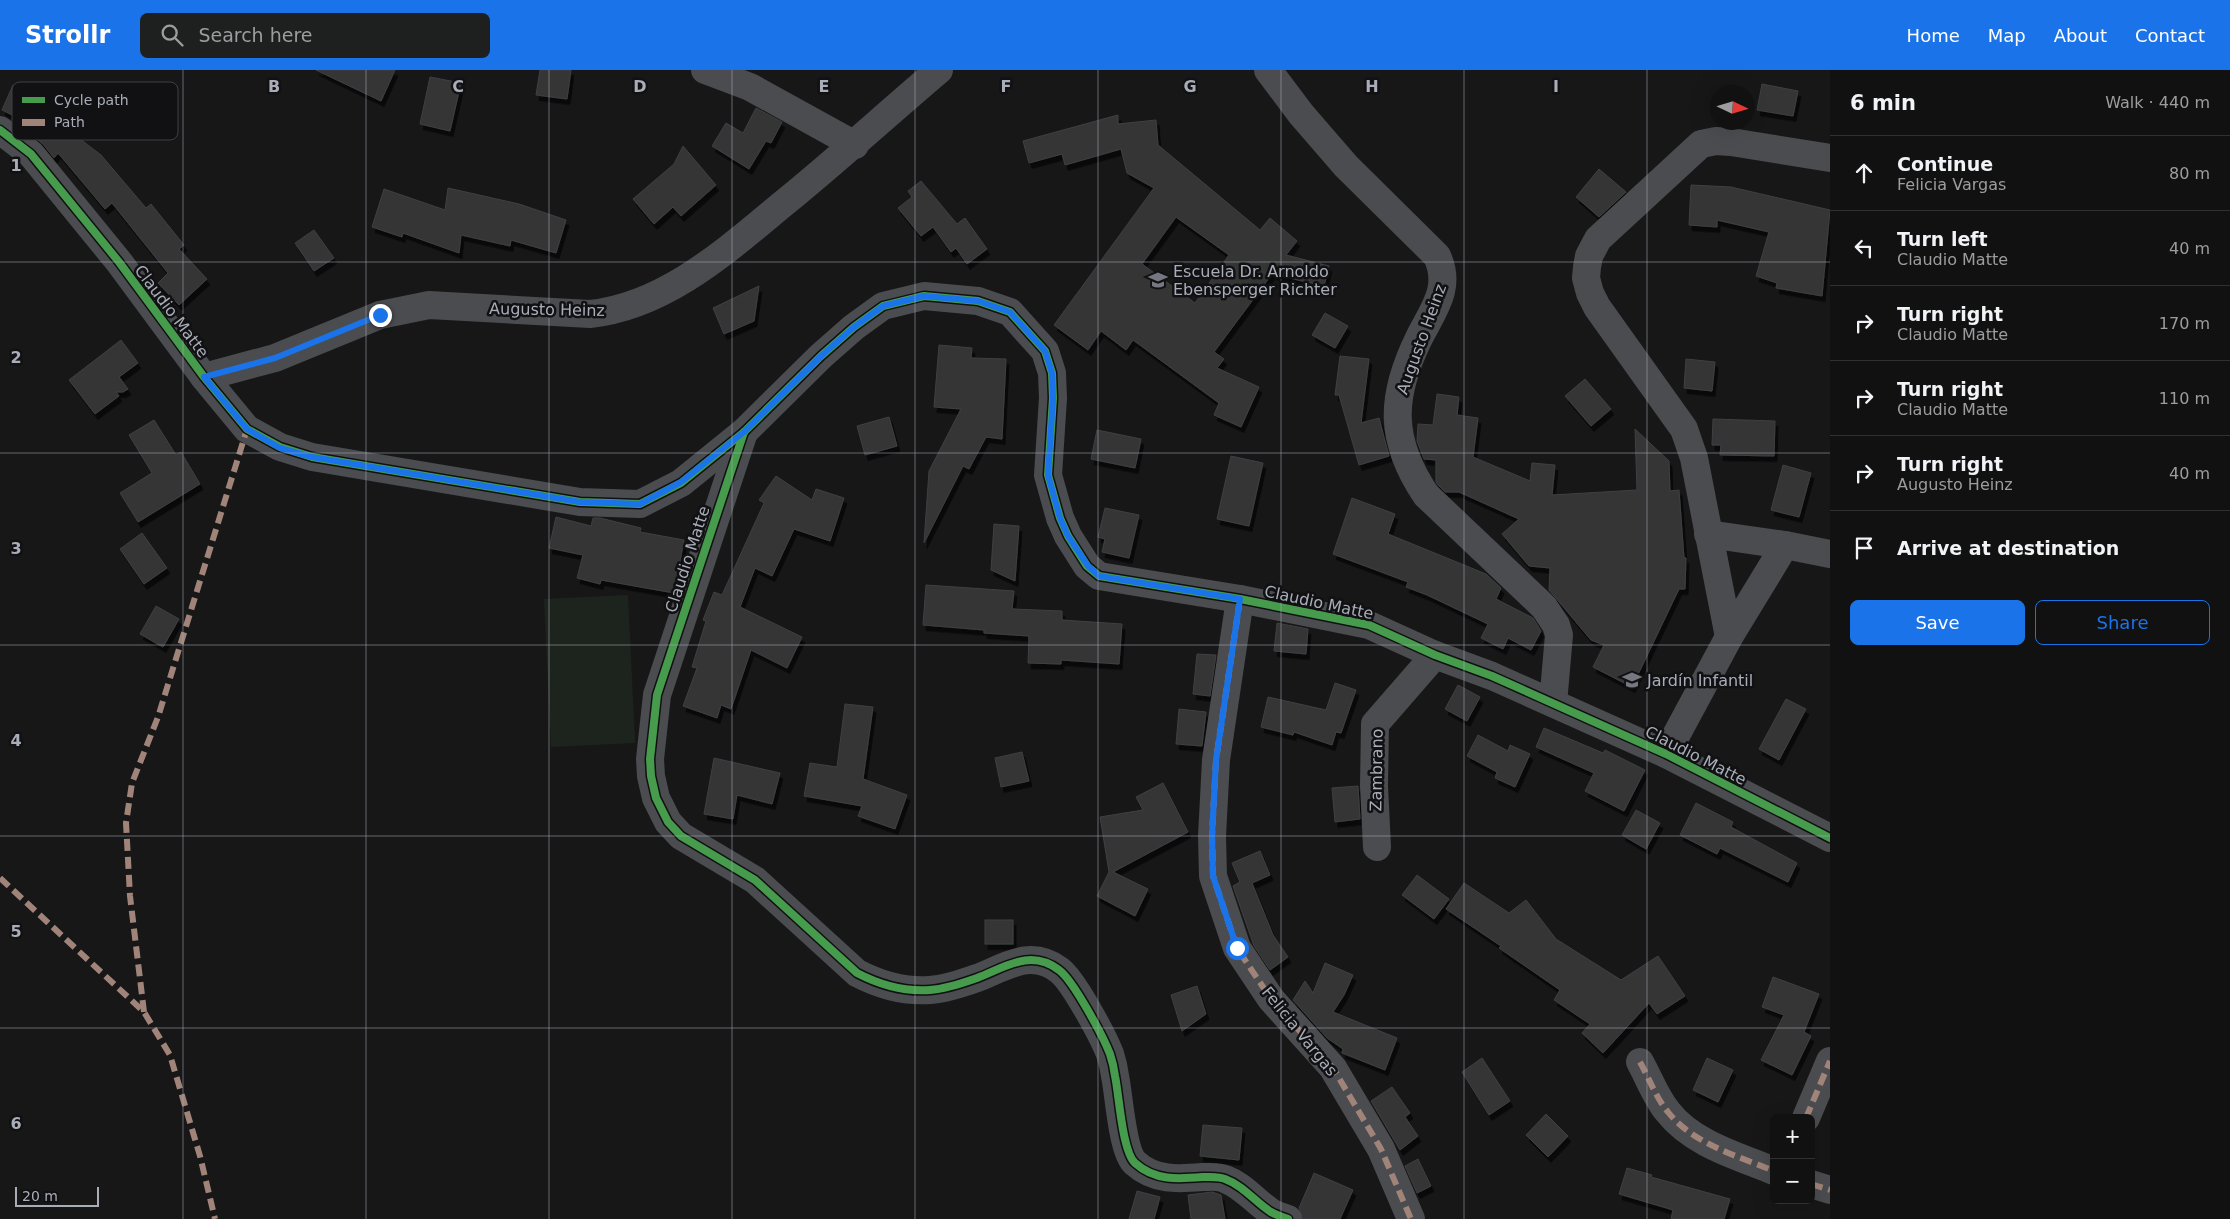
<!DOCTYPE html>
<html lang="en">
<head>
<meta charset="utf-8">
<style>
  :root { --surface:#111; --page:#1e1f1f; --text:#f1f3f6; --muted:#9c9d9f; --line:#303131; --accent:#1a73e8 }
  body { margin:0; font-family:"DejaVu Sans",sans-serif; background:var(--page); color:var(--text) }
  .controls { position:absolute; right:15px; bottom:15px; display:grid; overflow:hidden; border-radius:8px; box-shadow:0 5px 20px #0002 }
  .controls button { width:45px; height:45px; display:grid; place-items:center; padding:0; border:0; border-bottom:1px solid var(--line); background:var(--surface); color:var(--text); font:25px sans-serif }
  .compass { position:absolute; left:1710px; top:15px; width:45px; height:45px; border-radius:50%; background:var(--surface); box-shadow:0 5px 20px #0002; rotate:94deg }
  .scale { position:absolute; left:15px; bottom:12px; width:84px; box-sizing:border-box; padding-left:5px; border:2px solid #a8adb8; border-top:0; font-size:14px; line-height:18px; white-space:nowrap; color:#a8adb8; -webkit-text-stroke:4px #111113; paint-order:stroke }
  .stop { position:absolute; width:15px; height:15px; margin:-11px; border:4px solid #1a73e8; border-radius:50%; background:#fff }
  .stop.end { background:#1a73e8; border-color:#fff; box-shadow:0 1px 5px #0008 }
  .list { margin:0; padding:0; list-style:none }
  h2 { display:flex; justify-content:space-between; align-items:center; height:65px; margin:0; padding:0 20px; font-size:21px }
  h2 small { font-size:16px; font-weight:400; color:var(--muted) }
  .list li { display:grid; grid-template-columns:32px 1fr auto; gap:15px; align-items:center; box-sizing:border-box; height:75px; padding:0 20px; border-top:1px solid var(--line) }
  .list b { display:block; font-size:19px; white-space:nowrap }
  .list p { margin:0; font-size:16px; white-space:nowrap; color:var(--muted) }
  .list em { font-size:16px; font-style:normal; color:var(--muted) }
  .actions { display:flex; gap:10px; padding:15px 20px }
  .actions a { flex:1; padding:11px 0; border:1px solid var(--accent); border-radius:8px; text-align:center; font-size:18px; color:var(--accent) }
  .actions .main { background:var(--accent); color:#fff }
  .icon { flex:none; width:28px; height:28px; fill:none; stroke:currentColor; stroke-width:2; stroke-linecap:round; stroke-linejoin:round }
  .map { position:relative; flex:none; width:1830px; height:1149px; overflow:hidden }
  header { display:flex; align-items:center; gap:30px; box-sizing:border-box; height:70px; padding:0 25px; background:var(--accent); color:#fff }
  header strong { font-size:24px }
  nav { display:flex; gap:28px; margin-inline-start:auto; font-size:18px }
  .search { width:350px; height:45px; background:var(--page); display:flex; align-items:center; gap:12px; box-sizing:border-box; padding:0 18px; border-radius:8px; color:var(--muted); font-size:19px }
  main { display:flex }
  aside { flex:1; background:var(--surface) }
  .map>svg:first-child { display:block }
  .green { fill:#1d241e }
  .building { fill:#353536; stroke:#3f4043; fill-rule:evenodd; filter:url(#shadow) }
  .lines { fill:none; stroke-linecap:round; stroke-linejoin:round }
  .minor { stroke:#4b4c50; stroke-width:28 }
  .quiet { stroke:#a18479; stroke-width:6; stroke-dasharray:12 6; stroke-linecap:butt }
  .cycleway-casing { stroke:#111113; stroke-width:11 }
  .cycleway { stroke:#469c4c; stroke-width:8 }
  .route { stroke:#1a73e8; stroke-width:6 }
  .grid { fill:none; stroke:#a8adb8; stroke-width:1; stroke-opacity:0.55 }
  .labels { text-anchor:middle; stroke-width:5; stroke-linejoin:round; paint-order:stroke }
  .poi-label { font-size:16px; fill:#a8adb8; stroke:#111113; text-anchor:start }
  .street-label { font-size:16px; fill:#a8adb8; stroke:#111113 }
  .key { fill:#111113; stroke:#3e4045; stroke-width:1 }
  .key-label { font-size:14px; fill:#a8adb8 }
  .grid-label { font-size:16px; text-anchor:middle; font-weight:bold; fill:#a8adb8; stroke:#111113; stroke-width:5; stroke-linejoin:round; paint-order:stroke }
</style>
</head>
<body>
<header>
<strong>Strollr</strong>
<div class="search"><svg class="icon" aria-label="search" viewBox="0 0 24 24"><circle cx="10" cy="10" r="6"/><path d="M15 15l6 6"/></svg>Search here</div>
<nav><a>Home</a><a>Map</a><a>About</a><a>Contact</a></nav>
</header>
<main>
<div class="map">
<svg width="1830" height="1149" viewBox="0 0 1830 1149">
  <defs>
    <filter id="shadow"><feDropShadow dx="3" dy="5.5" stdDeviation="0" flood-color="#0009"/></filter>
  </defs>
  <rect width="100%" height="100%" fill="#171717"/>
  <path class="green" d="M 628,525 L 635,673 L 551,677 L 544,529 Z"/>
  <g class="building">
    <path d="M 316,0 L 395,0 L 381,31 Z"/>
    <path d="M 540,0 L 571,0 L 567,29 L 536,25 Z"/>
    <path d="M 430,7 L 461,13 L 450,61 L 420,54 Z"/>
    <path d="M 1762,14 L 1798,21 L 1793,46 L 1757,40 Z"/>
    <path d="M 13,15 L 36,26 L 33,33 L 101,85 L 146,138 L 151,134 L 184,175 L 179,179 L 207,209 L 179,235 L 158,213 L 168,203 L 112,133 L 105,139 L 58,83 L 54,88 L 43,74 L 28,62 L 33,55 L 2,40 Z"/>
    <path d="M 756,38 L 782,52 L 771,73 L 766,71 L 749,99 L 712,76 L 726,53 L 743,63 Z"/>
    <path d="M 1118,45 L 1118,54 L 1156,50 L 1158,75 L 1260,160 L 1270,148 L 1297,171 L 1286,185 L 1329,196 L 1324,216 L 1272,204 L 1214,282 L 1224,289 L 1217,298 L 1259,317 L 1241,357 L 1214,345 L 1219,333 L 1133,270 L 1126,280 L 1101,261 L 1088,280 L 1054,255 L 1154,118 L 1127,103 L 1121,79 L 1065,95 L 1062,84 L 1029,93 L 1023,71 ZM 1176,147 L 1229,185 L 1195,233 L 1142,194 Z"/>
    <path d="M 683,76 L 716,115 L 681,146 L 673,137 L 654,154 L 633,129 L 674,94 Z"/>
    <path d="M 1599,99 L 1626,122 L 1599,147 L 1576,127 Z"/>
    <path d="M 921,111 L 957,154 L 965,148 L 987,179 L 967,194 L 956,178 L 951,182 L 933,157 L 921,166 L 898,138 L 912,127 L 908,121 Z"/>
    <path d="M 1691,115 L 1731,117 L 1830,140 L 1822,226 L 1776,218 L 1777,213 L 1756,206 L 1769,162 L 1717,150 L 1717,157 L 1689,155 Z"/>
    <path d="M 448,118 L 519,134 L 566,150 L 556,183 L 511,170 L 510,176 L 461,165 L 459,183 L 403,163 L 402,167 L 372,157 L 384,119 L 445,140 Z"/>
    <path d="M 314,160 L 334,188 L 314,201 L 295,173 Z"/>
    <path d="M 759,216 L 754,251 L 724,264 L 713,238 Z"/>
    <path d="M 1325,243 L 1348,256 L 1335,278 L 1312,265 Z"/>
    <path d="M 121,270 L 138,293 L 119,307 L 128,319 L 123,322 L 116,322 L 119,326 L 95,344 L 69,310 Z"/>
    <path d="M 939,275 L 972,278 L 971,288 L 1006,289 L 1002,369 L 986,367 L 969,399 L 963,396 L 924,473 L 929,401 L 961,339 L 934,337 Z"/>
    <path d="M 1340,286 L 1369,289 L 1361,353 L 1379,348 L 1389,386 L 1359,395 L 1339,325 L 1335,325 Z"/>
    <path d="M 1686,289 L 1715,292 L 1712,321 L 1684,318 Z"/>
    <path d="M 1585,309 L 1611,339 L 1591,356 L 1565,326 Z"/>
    <path d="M 1437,324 L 1459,327 L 1457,345 L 1478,348 L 1473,387 L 1530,411 L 1532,393 L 1555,395 L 1552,425 L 1637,420 L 1635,359 L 1669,391 L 1670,421 L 1679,420 L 1684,488 L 1686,488 L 1685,519 L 1679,519 L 1632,617 L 1593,597 L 1604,575 L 1591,570 L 1549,520 L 1550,498 L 1529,496 L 1502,464 L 1519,449 L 1459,422 L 1445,422 L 1438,415 L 1436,412 L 1436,390 L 1424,389 L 1417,371 L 1418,354 L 1433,355 Z"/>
    <path d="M 889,347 L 897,376 L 865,385 L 857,356 Z"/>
    <path d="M 1713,349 L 1775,351 L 1774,386 L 1720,385 L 1721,375 L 1712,375 Z"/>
    <path d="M 154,350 L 176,385 L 181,382 L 200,414 L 138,452 L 120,423 L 152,403 L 129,365 Z"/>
    <path d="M 1097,360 L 1141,369 L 1135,398 L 1091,389 Z"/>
    <path d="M 1231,386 L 1263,393 L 1249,456 L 1217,449 Z"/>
    <path d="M 1783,395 L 1811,403 L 1799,447 L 1771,440 Z"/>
    <path d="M 776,406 L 812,430 L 816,419 L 844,428 L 830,471 L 794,459 L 772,506 L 755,498 L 740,537 L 802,567 L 787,598 L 751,580 L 731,639 L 721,635 L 717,648 L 683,636 L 697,598 L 692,597 L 706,551 L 703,550 L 714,522 L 722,525 L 764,433 L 759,430 Z"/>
    <path d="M 1352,428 L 1395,444 L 1388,464 L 1486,504 L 1501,518 L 1496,529 L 1533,548 L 1541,561 L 1531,580 L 1508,568 L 1503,579 L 1481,568 L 1488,554 L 1427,525 L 1406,517 L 1408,512 L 1333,484 Z"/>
    <path d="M 1105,438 L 1139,445 L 1129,488 L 1102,482 L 1105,469 L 1098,467 Z"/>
    <path d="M 556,447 L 591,456 L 593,448 L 600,448 L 641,458 L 640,462 L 684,470 L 674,523 L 601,510 L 600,514 L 577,508 L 583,485 L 549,478 Z"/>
    <path d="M 994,454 L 1019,456 L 1015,511 L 991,500 Z"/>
    <path d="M 142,463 L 167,498 L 144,514 L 120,479 Z"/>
    <path d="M 926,515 L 1014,521 L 1012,539 L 1062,541 L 1062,550 L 1122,554 L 1119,594 L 1061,590 L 1061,594 L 1028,593 L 1029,566 L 984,563 L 984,560 L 923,555 Z"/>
    <path d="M 156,536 L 179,549 L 163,577 L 140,564 Z"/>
    <path d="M 1277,553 L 1308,559 L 1306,584 L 1274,581 Z"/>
    <path d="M 1197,584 L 1216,585 L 1210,626 L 1193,624 Z"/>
    <path d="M 1335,613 L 1356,620 L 1341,663 L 1336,662 L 1332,675 L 1294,662 L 1293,665 L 1261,657 L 1268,627 L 1326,640 Z"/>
    <path d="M 1458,615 L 1480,627 L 1467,651 L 1445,639 Z"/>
    <path d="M 1786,629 L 1806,639 L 1779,690 L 1759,679 Z"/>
    <path d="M 845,634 L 873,637 L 863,709 L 907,725 L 895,759 L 858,746 L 862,736 L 804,726 L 810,693 L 837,697 Z"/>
    <path d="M 1179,639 L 1206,642 L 1202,676 L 1176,674 Z"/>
    <path d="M 1544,658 L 1603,683 L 1605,680 L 1645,700 L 1624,741 L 1585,721 L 1594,703 L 1536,677 Z"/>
    <path d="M 1478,665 L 1508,681 L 1510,675 L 1530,684 L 1515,717 L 1495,708 L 1497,702 L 1467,686 Z"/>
    <path d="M 1022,682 L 1029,711 L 1001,717 L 995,688 Z"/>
    <path d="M 714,688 L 780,703 L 772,734 L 737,725 L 733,749 L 704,744 Z"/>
    <path d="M 1163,713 L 1188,762 L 1113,802 L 1148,819 L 1135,846 L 1097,826 L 1109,802 L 1100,747 L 1143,740 L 1136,727 Z"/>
    <path d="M 1358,716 L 1360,749 L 1335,752 L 1332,718 Z"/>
    <path d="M 1696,733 L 1733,752 L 1731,757 L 1797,793 L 1788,812 L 1720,778 L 1717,784 L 1680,765 Z"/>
    <path d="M 1636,740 L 1660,753 L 1646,779 L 1622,765 Z"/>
    <path d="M 1260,781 L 1270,805 L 1252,813 L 1273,865 L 1288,887 L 1270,900 L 1254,876 L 1233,816 L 1240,812 L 1232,793 Z"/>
    <path d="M 1417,805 L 1449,829 L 1434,849 L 1402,825 Z"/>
    <path d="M 1464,813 L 1509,843 L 1526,830 L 1556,869 L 1621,910 L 1658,886 L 1685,926 L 1657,944 L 1649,933 L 1603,983 L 1582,963 L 1590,954 L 1554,930 L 1560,920 L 1499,878 L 1501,876 L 1446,839 Z"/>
    <rect x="985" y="850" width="28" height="24"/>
    <path d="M 1325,893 L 1353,905 L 1344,925 L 1333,942 L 1397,968 L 1385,1000 L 1342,983 L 1343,979 L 1327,968 L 1293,930 L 1305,911 L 1313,923 Z"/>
    <path d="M 1773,907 L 1819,924 L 1804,962 L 1811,966 L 1792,1005 L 1761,990 L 1784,945 L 1762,937 Z"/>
    <path d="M 1197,916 L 1206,944 L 1182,961 L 1171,925 Z"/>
    <path d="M 1482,988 L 1510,1031 L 1489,1045 L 1462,1002 Z"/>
    <path d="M 1707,988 L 1733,1000 L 1718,1032 L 1693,1020 Z"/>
    <path d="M 1392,1017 L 1410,1043 L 1405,1047 L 1418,1066 L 1400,1080 L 1371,1031 Z"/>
    <path d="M 1546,1044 L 1568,1066 L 1548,1087 L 1526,1065 Z"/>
    <path d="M 1203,1055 L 1242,1058 L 1239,1090 L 1200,1086 Z"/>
    <path d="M 1418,1089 L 1431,1116 L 1417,1123 L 1405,1096 Z"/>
    <path d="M 1627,1098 L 1652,1105 L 1651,1107 L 1730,1129 L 1724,1149 L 1671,1149 L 1673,1140 L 1619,1124 Z"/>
    <path d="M 1314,1103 L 1353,1120 L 1340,1149 L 1303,1149 L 1299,1138 Z"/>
    <path d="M 1137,1121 L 1160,1127 L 1154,1149 L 1129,1149 Z"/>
    <path d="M 1212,1122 L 1221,1125 L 1225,1149 L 1191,1149 L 1188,1125 Z"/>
  </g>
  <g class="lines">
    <g class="minor">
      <path d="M 705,0 L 750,17 L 855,75"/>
      <path d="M 1268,0 L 1301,44 L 1346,96 L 1437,186 C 1452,218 1433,240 1419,268 C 1390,327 1389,370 1426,425 L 1544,537 L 1556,555 L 1559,565 L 1553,633"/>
      <path d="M 0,60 L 31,84 L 119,192 L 204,307 L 247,359 L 280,377 L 312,387 L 580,432 L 640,434 L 681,413 L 744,362 L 821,286 L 854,257 L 883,236 L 924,226 L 978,231 L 1010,242 L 1045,281 L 1052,303 L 1053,328 L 1048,405 L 1060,448 L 1068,466 L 1087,496 L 1099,506 L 1240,529 L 1369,555 L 1435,585 L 1492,606 L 1666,684 L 1830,768"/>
      <path d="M 204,307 L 275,288 L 380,245 L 429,235 L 590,244 C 666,236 727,180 784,133 C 837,90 887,44 939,0"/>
      <path d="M 744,362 L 657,625 L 650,689 L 651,706 L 656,728 L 668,752 L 681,766 L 755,810 L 857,903 C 880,915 904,922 930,920 C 945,919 963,913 977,908 C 1004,898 1030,878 1059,900 C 1073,910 1103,966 1110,984 C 1112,990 1114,998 1115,1006 C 1119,1024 1122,1081 1135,1093 C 1155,1111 1178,1109 1203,1107 C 1210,1107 1219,1106 1225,1109 C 1244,1116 1255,1132 1271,1142 C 1276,1145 1283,1147 1288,1149"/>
      <path d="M 1708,464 L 1785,475 L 1830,484"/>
      <path d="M 1240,529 L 1216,690 L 1212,766 L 1213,806 L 1237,878 L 1271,929 L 1333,998 L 1381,1079 L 1411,1149"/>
      <path d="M 1729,567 L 1694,388 L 1684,359 L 1597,237 L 1590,223 L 1586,208 L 1587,197 L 1589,186 L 1598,169 L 1701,74 L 1716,71 L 1731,72 L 1830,88"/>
      <path d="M 1666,684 L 1729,567 L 1785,475"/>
      <path d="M 1377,777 L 1374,716 L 1375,654 L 1435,585"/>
      <path d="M 1640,992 C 1649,1008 1656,1028 1668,1042 C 1693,1074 1738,1086 1774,1101"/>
      <path d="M 1806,1048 L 1830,991"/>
      <path d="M 1811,1114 L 1830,1120"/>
    </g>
    <g class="quiet">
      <path d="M 1240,529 L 1216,690 L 1212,766 L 1213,806 L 1237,878 L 1271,929 L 1333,998 L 1381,1079 L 1411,1149"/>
      <path d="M 0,808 L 144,942 L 170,985 L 200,1086 L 215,1149"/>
      <path d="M 144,942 L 130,826 L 126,753 L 132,713 L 158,647 L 247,359"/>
      <path d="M 1640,992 C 1649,1008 1656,1028 1668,1042 C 1693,1074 1738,1086 1774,1101"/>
      <path d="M 1806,1048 L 1830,991"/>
      <path d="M 1811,1114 L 1830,1120"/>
    </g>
    <g class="cycleway-casing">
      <g id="cycleway">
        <path d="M 0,60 L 31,84 L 119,192 L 204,307 L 247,359 L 280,377 L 312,387 L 580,432 L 640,434 L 681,413 L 744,362 L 821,286 L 854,257 L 883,236 L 924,226 L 978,231 L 1010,242 L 1045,281 L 1052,303 L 1053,328 L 1048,405 L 1060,448 L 1068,466 L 1087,496 L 1099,506 L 1240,529 L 1369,555 L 1435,585 L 1492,606 L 1666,684 L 1830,768"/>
        <path d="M 744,362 L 657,625 L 650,689 L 651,706 L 656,728 L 668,752 L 681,766 L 755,810 L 857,903 C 880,915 904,922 930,920 C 945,919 963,913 977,908 C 1004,898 1030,878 1059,900 C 1073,910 1103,966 1110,984 C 1112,990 1114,998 1115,1006 C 1119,1024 1122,1081 1135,1093 C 1155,1111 1178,1109 1203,1107 C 1210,1107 1219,1106 1225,1109 C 1244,1116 1255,1132 1271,1142 C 1276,1145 1283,1147 1288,1149"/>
      </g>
    </g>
    <use href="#cycleway" class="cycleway"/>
  </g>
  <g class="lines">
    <path class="route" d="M 380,245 L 275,288 L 204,307 L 247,359 L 280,378 L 312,387 L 580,432 L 640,434 L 681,412 L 744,362 L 821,286 L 854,257 L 883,236 L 924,226 L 978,231 L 1010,242 L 1045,281 L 1052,303 L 1053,328 L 1048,405 L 1060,448 L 1068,466 L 1088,496 L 1099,506 L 1240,529 L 1216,690 L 1212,766 L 1213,806 L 1237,878"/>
  </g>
  <path class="grid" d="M 183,0 L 183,1149M 366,0 L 366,1149M 549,0 L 549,1149M 732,0 L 732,1149M 915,0 L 915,1149M 1098,0 L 1098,1149M 1281,0 L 1281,1149M 1464,0 L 1464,1149M 1647,0 L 1647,1149M 0,192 L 1830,192M 0,383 L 1830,383M 0,575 L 1830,575M 0,766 L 1830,766M 0,958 L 1830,958"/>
  <defs>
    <g id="school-bare" transform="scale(1.5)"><path d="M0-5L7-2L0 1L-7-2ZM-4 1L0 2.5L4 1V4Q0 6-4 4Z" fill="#757880" stroke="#111113" stroke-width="2.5" paint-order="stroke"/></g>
  </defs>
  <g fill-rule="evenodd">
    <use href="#school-bare" x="1158" y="210"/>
    <use href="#school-bare" x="1632" y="610"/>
  </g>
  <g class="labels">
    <g class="poi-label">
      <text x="1173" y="207">Escuela Dr. Arnoldo<tspan x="1173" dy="18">Ebensperger Richter</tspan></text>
      <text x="1647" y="616">Jardín Infantil</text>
    </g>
    <g class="street-label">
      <text transform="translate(547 239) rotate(1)" y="6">Augusto Heinz</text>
      <text transform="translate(172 241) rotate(53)" y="6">Claudio Matte</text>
      <text transform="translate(1421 269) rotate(-70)" y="6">Augusto Heinz</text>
      <text transform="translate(687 489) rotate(-72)" y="6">Claudio Matte</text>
      <text transform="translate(1319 532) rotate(12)" y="6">Claudio Matte</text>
      <text transform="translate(1696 685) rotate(27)" y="6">Claudio Matte</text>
      <text transform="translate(1376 700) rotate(-89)" y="6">Zambrano</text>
      <text transform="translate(1300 961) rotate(51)" y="6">Felicia Vargas</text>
    </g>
  </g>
  <rect x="12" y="12" width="166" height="58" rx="8" class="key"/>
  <rect x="22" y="27" width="23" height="6" fill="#469c4c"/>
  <rect x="22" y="49" width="23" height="7" fill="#a18479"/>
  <g class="key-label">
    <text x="54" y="35">Cycle path</text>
    <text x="54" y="57">Path</text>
  </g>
  <g class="grid-label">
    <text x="274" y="22">B</text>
    <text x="458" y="22">C</text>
    <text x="640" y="22">D</text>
    <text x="824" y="22">E</text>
    <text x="1006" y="22">F</text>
    <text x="1190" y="22">G</text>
    <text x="1372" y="22">H</text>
    <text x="1556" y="22">I</text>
    <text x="16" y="101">1</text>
    <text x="16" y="293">2</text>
    <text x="16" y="484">3</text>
    <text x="16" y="676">4</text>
    <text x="16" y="867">5</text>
    <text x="16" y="1059">6</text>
  </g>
</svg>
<div class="controls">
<button>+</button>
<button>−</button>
</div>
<svg class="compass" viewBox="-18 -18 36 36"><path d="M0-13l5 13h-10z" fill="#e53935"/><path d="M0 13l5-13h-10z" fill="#9c9d9f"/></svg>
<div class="scale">20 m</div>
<div class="stop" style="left:1237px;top:878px"></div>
<div class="stop end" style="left:380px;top:245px"></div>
</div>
<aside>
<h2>6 min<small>Walk · 440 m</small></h2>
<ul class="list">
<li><svg class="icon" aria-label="ahead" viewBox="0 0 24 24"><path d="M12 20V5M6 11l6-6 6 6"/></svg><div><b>Continue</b><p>Felicia Vargas</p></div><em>80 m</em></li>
<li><svg class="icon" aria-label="left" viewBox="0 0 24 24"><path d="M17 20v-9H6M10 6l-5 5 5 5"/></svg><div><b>Turn left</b><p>Claudio Matte</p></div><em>40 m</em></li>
<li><svg class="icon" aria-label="right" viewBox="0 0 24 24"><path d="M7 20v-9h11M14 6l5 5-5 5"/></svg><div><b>Turn right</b><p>Claudio Matte</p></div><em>170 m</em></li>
<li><svg class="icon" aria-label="right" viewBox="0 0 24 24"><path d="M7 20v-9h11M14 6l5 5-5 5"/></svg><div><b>Turn right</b><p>Claudio Matte</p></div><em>110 m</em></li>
<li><svg class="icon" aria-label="right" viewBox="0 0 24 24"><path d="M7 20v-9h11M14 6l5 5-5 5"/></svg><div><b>Turn right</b><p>Augusto Heinz</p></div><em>40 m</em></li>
<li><svg class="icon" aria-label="arrive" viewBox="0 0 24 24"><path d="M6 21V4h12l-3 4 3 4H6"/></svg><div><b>Arrive at destination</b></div></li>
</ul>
<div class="actions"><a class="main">Save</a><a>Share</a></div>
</aside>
</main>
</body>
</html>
